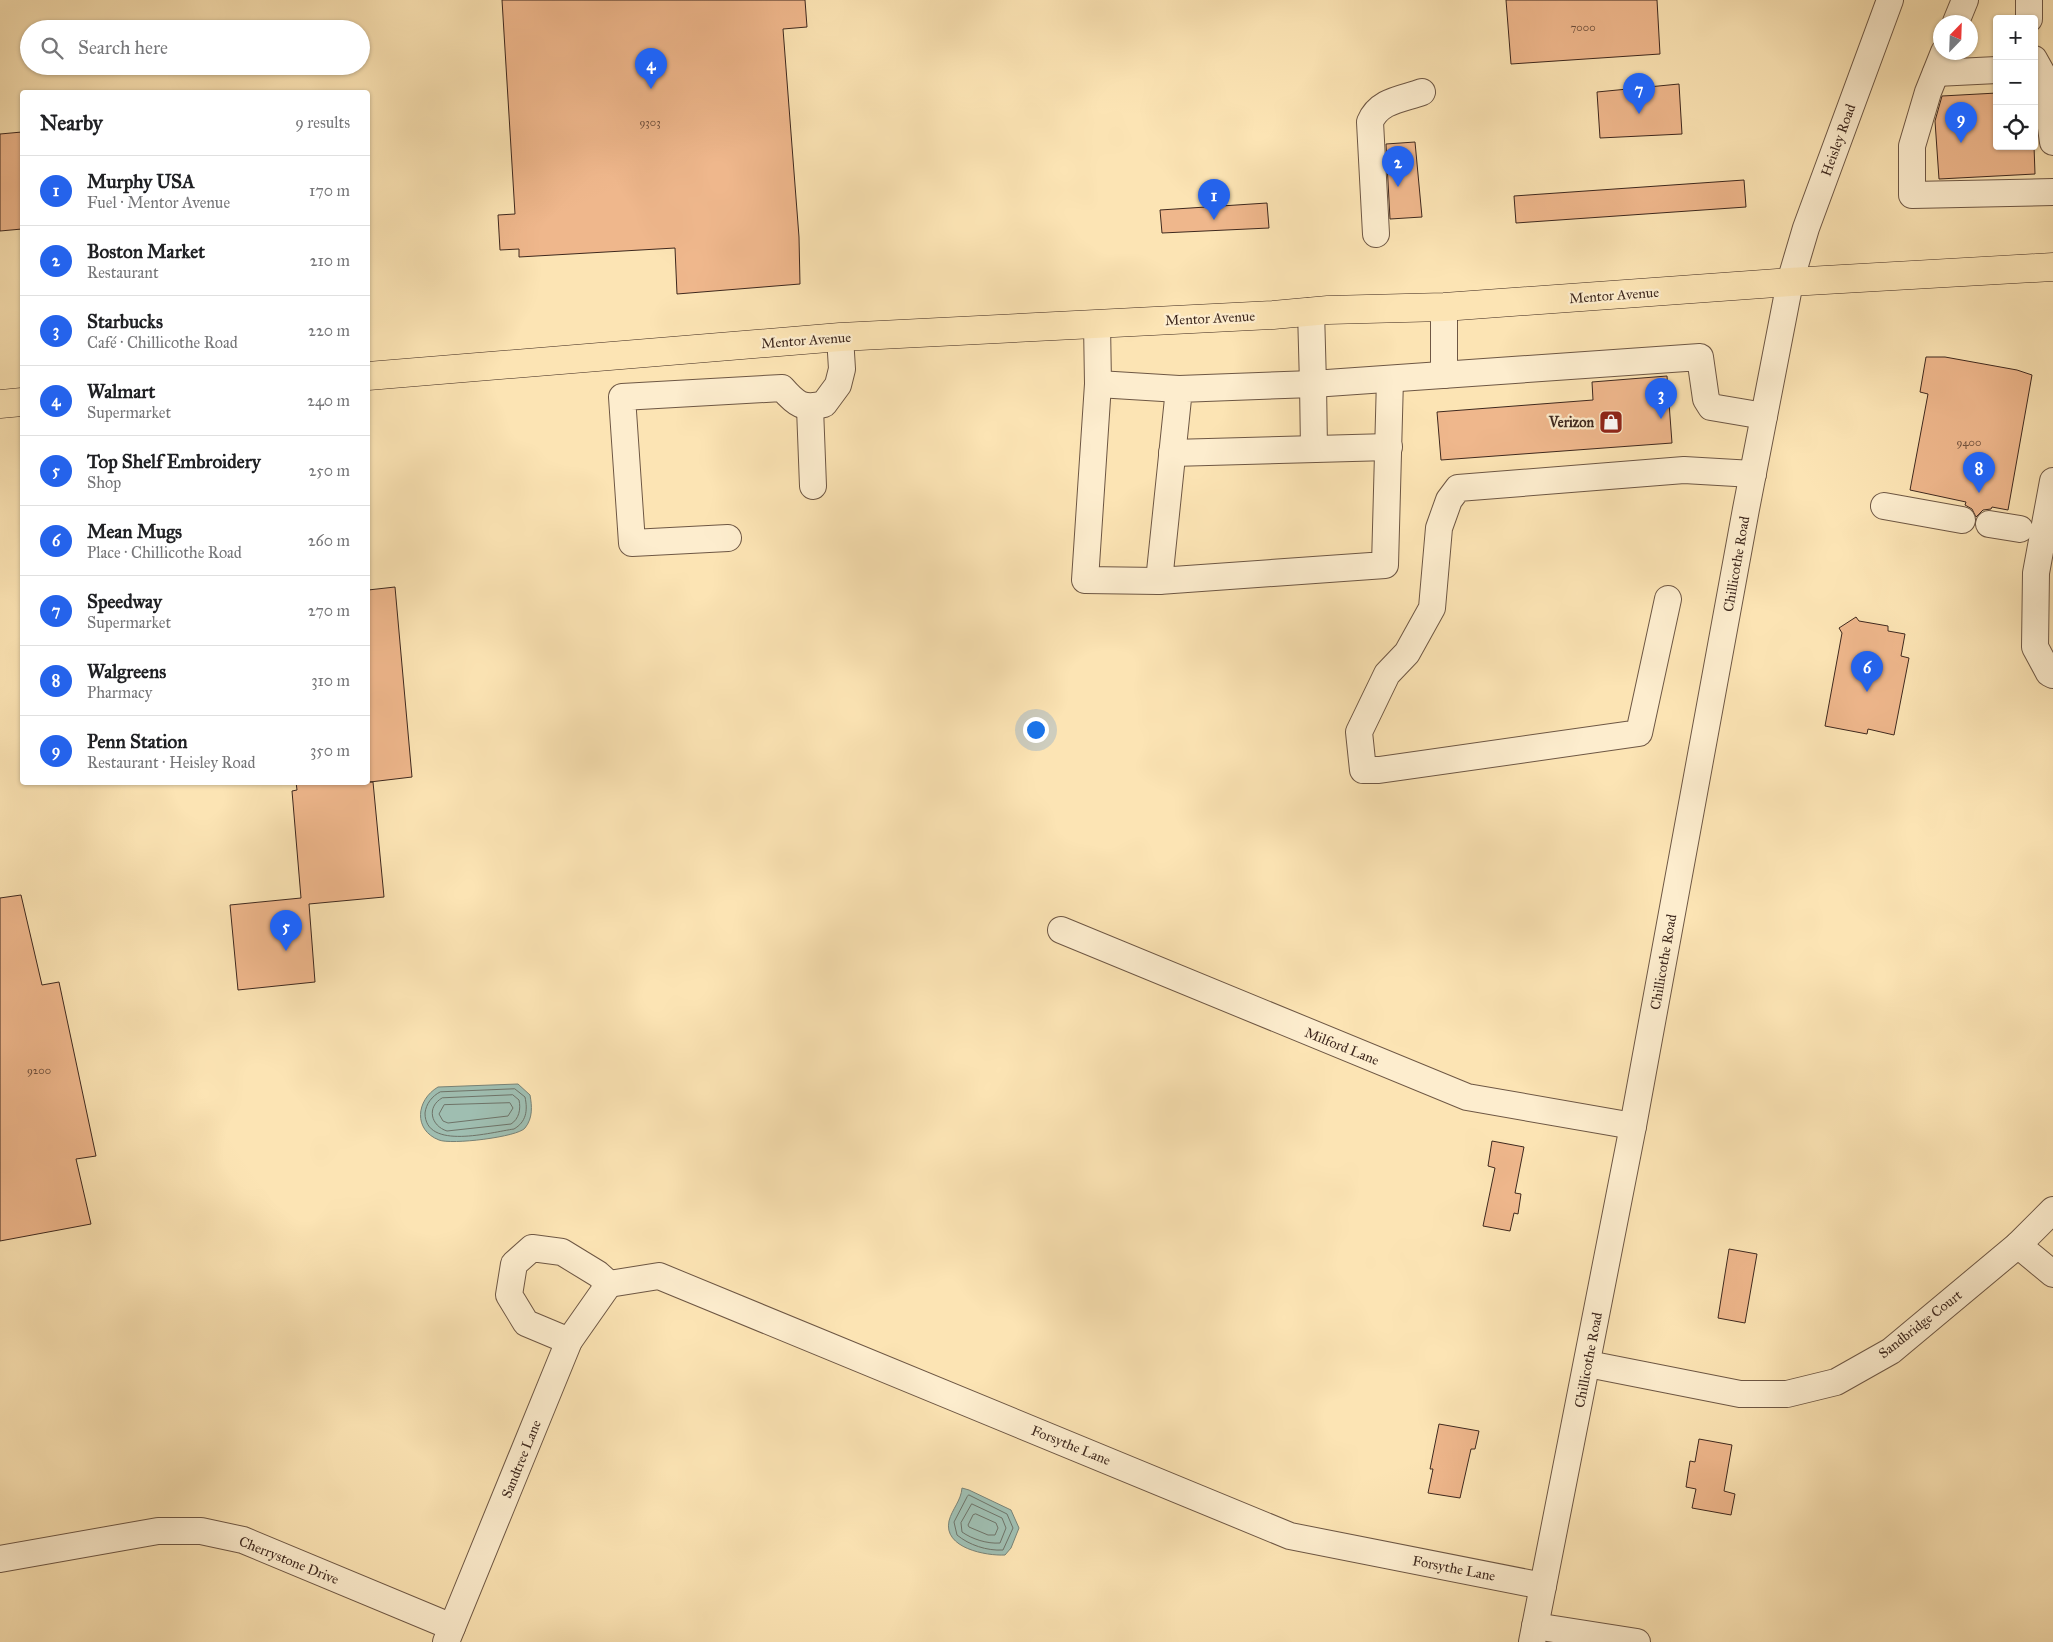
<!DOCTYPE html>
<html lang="en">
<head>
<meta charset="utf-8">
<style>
  :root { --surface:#fff; --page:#f2f2f2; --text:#202124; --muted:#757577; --line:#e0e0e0; --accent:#2563eb }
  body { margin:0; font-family:"IM FELL Great Primer",serif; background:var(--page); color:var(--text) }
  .controls { position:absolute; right:15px; top:15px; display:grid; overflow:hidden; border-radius:5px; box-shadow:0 1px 4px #0004 }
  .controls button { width:45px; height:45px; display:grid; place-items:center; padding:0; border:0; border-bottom:1px solid var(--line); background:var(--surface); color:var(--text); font:25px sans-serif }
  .compass { position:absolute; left:1933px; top:15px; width:45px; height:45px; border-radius:50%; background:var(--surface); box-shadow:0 1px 4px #0004; rotate:23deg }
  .you { position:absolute; left:1035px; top:729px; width:18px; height:18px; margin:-12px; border:4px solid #fff; border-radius:50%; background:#1a73e8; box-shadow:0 0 0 8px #1a73e833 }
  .badge { display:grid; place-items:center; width:32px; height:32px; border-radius:50%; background:var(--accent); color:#fff; font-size:16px; font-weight:700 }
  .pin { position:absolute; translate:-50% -41px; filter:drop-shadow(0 1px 2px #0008) }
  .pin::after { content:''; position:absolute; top:26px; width:18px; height:15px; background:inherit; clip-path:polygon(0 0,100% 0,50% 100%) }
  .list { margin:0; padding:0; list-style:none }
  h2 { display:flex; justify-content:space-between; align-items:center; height:65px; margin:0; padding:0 20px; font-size:21px }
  h2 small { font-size:16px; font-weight:400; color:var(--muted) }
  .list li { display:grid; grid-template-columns:32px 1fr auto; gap:15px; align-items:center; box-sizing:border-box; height:70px; padding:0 20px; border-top:1px solid var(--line) }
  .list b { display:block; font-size:19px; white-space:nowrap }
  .list p { margin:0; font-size:16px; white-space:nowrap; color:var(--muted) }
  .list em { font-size:16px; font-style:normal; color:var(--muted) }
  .icon { flex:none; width:28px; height:28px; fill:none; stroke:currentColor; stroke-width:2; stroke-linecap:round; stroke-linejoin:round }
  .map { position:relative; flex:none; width:2053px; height:1642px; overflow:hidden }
  .search { position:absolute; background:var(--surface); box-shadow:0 1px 4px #0004; left:20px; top:20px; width:350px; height:55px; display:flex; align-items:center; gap:12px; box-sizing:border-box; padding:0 18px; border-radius:28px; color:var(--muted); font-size:19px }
  .panel { position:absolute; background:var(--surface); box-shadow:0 1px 4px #0004; left:20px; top:90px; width:350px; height:695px; border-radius:5px }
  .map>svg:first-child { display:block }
  .water { fill:#9fbeb1; stroke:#788276 }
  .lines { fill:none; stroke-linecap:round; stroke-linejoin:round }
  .shore { stroke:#6e7368; stroke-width:1 }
  .building { fill:#efb78c; stroke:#3e281e }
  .minor-casing { stroke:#6e5744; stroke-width:28 }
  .major-casing { stroke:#3e281e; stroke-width:29 }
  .minor { stroke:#fdedce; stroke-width:26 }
  .major { stroke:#fce4b4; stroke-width:28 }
  .labels { text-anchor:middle; stroke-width:4.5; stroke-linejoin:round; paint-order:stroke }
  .number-label { font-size:11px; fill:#6a4c3a }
  .street-label { font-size:14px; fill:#3e281e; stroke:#fdedce }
  .poi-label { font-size:14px; font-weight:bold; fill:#3e281e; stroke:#fdedce; text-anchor:end }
</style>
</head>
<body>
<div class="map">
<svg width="2053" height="1642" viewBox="0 0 2053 1642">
  <rect width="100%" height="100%" fill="#fce4b4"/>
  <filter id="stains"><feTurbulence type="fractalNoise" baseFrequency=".004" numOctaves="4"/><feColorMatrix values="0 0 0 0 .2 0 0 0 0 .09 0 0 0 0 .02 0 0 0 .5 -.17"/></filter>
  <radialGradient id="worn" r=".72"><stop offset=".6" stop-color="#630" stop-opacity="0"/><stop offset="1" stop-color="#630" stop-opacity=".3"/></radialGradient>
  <g class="water">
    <path d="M 518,1084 L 530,1095 C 532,1106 533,1118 525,1128 C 518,1137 451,1145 439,1140 C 413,1130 416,1100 438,1087 Z"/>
    <path d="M 962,1488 L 969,1490 L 1011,1510 L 1019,1528 L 1011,1548 L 1005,1555 C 986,1556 943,1548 949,1521 C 952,1509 961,1501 962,1488 Z"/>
  </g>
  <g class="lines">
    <g class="shore">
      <path d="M 515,1089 L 525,1097 C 528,1111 526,1122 514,1129 C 492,1132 425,1151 425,1113 C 426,1104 432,1096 440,1092 Z"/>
      <path d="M 513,1095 L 519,1100 C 521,1109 519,1119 511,1124 L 447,1131 C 431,1126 426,1107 442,1098 Z"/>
      <path d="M 510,1103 L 513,1108 L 508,1116 L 448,1123 L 443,1121 L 439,1114 L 444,1105 Z"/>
      <path d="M 969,1495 L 1007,1514 L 1013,1528 L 1003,1550 C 987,1551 969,1545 957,1535 L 954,1522 L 967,1497 Z"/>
      <path d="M 972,1504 L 1002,1518 L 1006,1528 L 1000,1543 C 987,1544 972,1539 962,1532 L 961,1523 Z"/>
      <path d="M 976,1514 L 996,1523 L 998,1528 L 995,1535 L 988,1535 L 969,1527 L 968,1525 L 973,1515 Z"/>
    </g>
  </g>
  <g class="building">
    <path d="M 502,0 L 805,0 L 807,27 L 783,29 L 799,237 L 800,284 L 677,294 L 675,248 L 519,257 L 519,249 L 500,250 L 498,215 L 515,214 Z"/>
    <path d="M 1506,0 L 1657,0 L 1660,54 L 1511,64 Z"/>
    <path d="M 1679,84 L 1682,134 L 1600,138 L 1597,92 Z"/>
    <path d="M 1997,93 L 1997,146 L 2034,146 L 2035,174 L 1939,179 L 1935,121 L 1942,96 Z"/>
    <path d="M 22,132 L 22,229 L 0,231 L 0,134 Z"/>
    <path d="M 1415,142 L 1422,217 L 1390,219 L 1386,144 Z"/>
    <path d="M 1744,180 L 1746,207 L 1516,223 L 1514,196 Z"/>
    <path d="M 1267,203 L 1269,228 L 1162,233 L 1160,210 Z"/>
    <path d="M 1926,357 L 1945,357 L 2017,370 L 2032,375 L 2008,510 L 1992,507 L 1991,509 L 1983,510 L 1976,517 L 1972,509 L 1965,505 L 1966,502 L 1910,490 L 1928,394 L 1920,392 Z"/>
    <path d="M 1667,376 L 1672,443 L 1441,460 L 1437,412 L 1593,400 L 1592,382 Z"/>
    <path d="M 395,587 L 412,777 L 370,782 L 373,782 L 384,897 L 309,904 L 315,982 L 238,990 L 230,905 L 301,898 L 292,791 L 297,790 L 296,782 L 368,782 L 368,590 Z"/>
    <path d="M 1856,617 L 1859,621 L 1888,626 L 1888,631 L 1905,634 L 1901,656 L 1909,658 L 1894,735 L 1868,729 L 1867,734 L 1825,726 L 1842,633 L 1839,628 Z"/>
    <path d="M 21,895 L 42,985 L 59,982 L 96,1156 L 76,1159 L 91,1224 L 0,1241 L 0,898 Z"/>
    <path d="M 1492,1141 L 1524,1147 L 1515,1193 L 1521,1194 L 1518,1214 L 1514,1213 L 1510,1231 L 1483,1226 L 1495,1168 L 1488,1166 Z"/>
    <path d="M 1729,1249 L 1757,1254 L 1745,1323 L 1718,1318 Z"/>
    <path d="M 1439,1424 L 1479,1431 L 1475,1449 L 1471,1449 L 1460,1498 L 1428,1493 L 1433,1469 L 1430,1469 Z"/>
    <path d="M 1699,1439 L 1732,1445 L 1724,1491 L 1735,1494 L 1731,1515 L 1692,1508 L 1696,1489 L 1686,1487 L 1690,1461 L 1695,1462 Z"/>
  </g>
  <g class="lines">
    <g class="minor-casing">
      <g id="minor">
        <path d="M 2029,0 L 2029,19"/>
        <path d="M 1956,22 L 1965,0"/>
        <path d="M 1944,52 L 1928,92 L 1912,146 L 1912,195 L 2053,192"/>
        <path d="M 2034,59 L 2044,77 L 2053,142"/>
        <path d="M 1936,73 L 1997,70"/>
        <path d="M 1376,234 L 1370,122 C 1379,100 1403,99 1422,92"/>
        <path d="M 1311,311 L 1313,384 L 1700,357 L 1706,399 L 1711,407 L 1764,416"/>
        <path d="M 1097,324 L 1098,384 L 1085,580 L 1159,581"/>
        <path d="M 1444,375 L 1444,307"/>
        <path d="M 1098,384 L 1179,389"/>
        <path d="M 810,408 L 813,486"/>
        <path d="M 1314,449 L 1313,384 L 1179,389 L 1159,581 L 1385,565 L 1390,379"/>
        <path d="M 1172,453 L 1389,447"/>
        <path d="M 2053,481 L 2036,573 L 2035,647 L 2049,673 L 2053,675"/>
        <path d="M 1884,506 L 1962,520"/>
        <path d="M 1989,524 L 2020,529"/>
        <path d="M 728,538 L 632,543 L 622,397 L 782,388 C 796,404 803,410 824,404 L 838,385 L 842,369 L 840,337"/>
        <path d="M 1668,599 L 1639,733 L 1379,770 L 1363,770 L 1359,732 L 1387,674 L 1407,653 L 1432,608 L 1439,528 L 1449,500 L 1458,488 L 1684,470 L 1753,474"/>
        <path d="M 1061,930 L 1467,1097 L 1633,1126"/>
        <path d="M 2018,1245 L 2053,1274"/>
        <path d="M 609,1284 L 659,1276 L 1290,1536 L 1543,1586"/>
        <path d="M 569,1341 L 526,1323 L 509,1295 L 514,1264 L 532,1248 L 562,1252 L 598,1274 L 609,1284"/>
        <path d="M 1588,1364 L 1740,1394 L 1787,1394 L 1836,1382 L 1891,1351 L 2018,1245 L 2053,1210"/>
        <path d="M 0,1559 L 158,1531 L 201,1531 L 243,1540 L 452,1627"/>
        <path d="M 1535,1626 L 1637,1642"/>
        <path d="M 446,1642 L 569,1341 L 609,1284"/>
        <path d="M 1532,1642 L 1633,1126 L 1746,509 L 1790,282 L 1806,228 L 1890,0"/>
      </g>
    </g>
    <g class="major-casing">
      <g id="major">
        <path d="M 368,376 L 840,337 L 1273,315 L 1328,310 L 1444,307 L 1790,282 L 2053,267"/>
        <path d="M 0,404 L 22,402"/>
      </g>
    </g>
    <use href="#minor" class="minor"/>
    <use href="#major" class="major"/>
  </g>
  <defs>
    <g id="shop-square" transform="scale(1.25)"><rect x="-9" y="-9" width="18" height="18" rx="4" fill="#8f2418" stroke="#fdedce"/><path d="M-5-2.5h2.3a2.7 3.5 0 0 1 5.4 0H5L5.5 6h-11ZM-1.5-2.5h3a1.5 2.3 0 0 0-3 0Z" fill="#fff"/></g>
  </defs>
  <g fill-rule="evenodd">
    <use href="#shop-square" x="1611" y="422"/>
  </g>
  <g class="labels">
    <g class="number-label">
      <text x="1583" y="31">7000</text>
      <text x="650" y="126">9303</text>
      <text x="1969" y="446">9400</text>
      <text x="39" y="1074">9200</text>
    </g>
    <g class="street-label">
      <text transform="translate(1838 140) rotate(-70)" y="5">Heisley Road</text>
      <text transform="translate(1614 295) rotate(-4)" y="5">Mentor Avenue</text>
      <text transform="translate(1210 318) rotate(-3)" y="5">Mentor Avenue</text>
      <text transform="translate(806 340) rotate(-4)" y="5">Mentor Avenue</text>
      <text transform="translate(1736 564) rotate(-80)" y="5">Chillicothe Road</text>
      <text transform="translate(1663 962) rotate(-80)" y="5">Chillicothe Road</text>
      <text transform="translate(1342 1046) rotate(22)" y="5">Milford Lane</text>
      <text transform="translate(1920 1324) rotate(-38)" y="5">Sandbridge Court</text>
      <text transform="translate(1588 1360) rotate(-79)" y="5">Chillicothe Road</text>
      <text transform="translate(1071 1445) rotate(22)" y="5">Forsythe Lane</text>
      <text transform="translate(521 1459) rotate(-68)" y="5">Sandtree Lane</text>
      <text transform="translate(289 1560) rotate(22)" y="5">Cherrystone Drive</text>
      <text transform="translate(1454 1568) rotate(11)" y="5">Forsythe Lane</text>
    </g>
    <g class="poi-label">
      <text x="1594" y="427">Verizon</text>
    </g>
  </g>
  <rect width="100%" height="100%" filter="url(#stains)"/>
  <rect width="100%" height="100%" fill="url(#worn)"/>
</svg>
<div class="controls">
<button>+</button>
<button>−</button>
<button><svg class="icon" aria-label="locate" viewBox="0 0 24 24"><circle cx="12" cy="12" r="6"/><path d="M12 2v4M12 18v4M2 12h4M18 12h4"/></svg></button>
</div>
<svg class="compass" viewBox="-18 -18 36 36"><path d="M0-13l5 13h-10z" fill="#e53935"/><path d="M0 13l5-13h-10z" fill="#757577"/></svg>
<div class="you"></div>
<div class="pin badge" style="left:1214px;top:220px">1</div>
<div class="pin badge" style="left:1398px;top:187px">2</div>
<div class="pin badge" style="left:1661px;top:419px">3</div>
<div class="pin badge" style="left:651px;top:89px">4</div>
<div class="pin badge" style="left:286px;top:951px">5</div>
<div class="pin badge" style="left:1867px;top:692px">6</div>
<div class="pin badge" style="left:1639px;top:114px">7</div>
<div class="pin badge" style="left:1979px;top:493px">8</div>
<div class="pin badge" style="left:1961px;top:143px">9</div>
<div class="search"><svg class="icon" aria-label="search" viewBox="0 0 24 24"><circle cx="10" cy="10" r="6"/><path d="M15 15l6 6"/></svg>Search here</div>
<section class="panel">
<h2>Nearby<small>9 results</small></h2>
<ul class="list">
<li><span class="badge">1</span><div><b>Murphy USA</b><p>Fuel · Mentor Avenue</p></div><em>170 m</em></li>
<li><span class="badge">2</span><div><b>Boston Market</b><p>Restaurant</p></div><em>210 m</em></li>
<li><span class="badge">3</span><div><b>Starbucks</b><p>Café · Chillicothe Road</p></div><em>220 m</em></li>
<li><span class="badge">4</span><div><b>Walmart</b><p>Supermarket</p></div><em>240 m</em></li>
<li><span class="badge">5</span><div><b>Top Shelf Embroidery</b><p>Shop</p></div><em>250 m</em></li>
<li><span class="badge">6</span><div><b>Mean Mugs</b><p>Place · Chillicothe Road</p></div><em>260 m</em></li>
<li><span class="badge">7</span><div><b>Speedway</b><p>Supermarket</p></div><em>270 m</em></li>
<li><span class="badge">8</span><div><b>Walgreens</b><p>Pharmacy</p></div><em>310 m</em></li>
<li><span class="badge">9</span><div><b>Penn Station</b><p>Restaurant · Heisley Road</p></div><em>350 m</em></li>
</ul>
</section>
</div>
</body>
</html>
